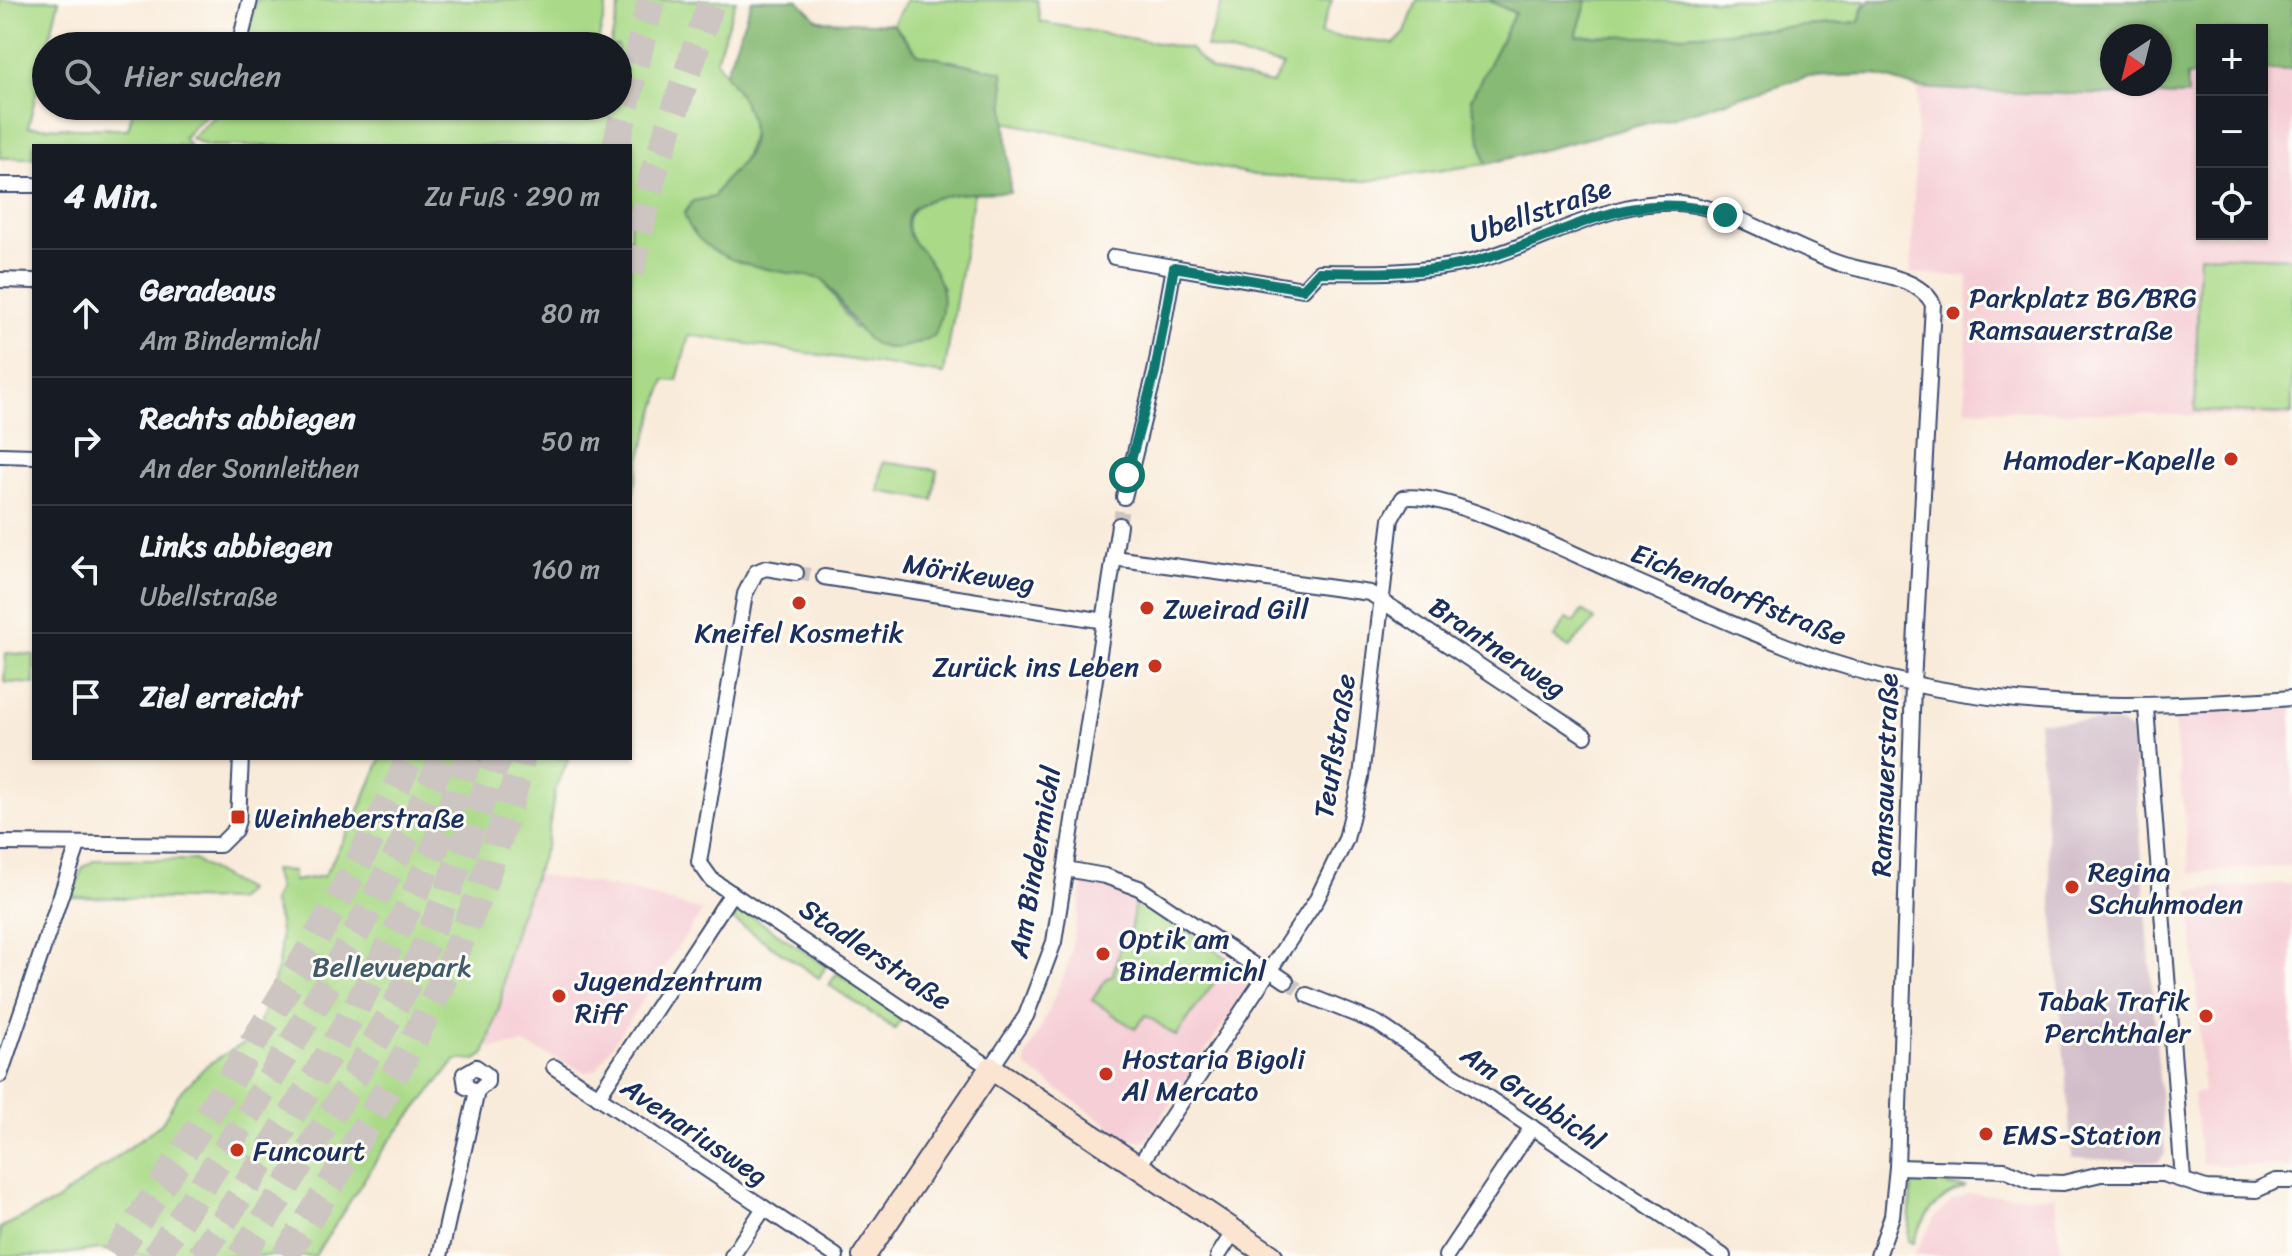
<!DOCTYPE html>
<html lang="de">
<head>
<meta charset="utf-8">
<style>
  :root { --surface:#171b24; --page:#20242c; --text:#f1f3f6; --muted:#9ea1a6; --line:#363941 }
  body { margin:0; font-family:Sriracha,sans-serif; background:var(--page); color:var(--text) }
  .controls { position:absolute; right:24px; top:24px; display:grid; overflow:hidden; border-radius:0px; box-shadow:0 2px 6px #0004 }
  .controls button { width:72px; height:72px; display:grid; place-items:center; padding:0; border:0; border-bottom:2px solid var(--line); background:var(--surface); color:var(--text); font:40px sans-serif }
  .compass { position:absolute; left:2100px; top:24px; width:72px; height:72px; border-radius:50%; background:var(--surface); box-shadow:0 2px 6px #0004; rotate:215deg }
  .stop { position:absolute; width:24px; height:24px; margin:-18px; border:6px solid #0f766e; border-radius:50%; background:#fff }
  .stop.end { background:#0f766e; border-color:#fff; box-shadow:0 2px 8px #0008 }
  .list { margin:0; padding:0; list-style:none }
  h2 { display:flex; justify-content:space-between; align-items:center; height:104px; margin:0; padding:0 32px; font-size:34px }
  h2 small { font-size:26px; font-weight:400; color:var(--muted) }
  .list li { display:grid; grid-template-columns:52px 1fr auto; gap:24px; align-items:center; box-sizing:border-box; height:128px; padding:0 32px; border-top:2px solid var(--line) }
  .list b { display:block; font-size:30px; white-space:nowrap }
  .list p { margin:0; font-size:26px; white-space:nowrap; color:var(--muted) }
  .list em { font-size:26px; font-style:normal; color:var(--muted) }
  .icon { flex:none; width:44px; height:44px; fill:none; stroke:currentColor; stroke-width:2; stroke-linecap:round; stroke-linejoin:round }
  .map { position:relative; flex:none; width:2292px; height:1256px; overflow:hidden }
  .search { position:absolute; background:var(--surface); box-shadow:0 2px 6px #0004; left:32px; top:32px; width:600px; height:88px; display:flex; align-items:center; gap:20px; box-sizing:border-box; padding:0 28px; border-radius:44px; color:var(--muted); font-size:30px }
  .panel { position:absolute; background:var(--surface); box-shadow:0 2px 6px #0004; left:32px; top:144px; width:600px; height:616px; border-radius:0px }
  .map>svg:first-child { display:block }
  .built { fill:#f6cfd6 }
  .industrial { fill:#d1bdc9 }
  .green { fill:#aada88; stroke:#628473; stroke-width:2 }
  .forest { fill:#87ba74; stroke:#517469; stroke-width:2; fill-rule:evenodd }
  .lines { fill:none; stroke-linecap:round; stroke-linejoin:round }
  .street-tunnel { stroke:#cdc5c1; stroke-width:14; stroke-dasharray:14 7; stroke-linecap:butt }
  .highway-tunnel { stroke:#cdc5c1; stroke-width:28; stroke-dasharray:28 14; stroke-linecap:butt }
  .street-casing { stroke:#3c4b71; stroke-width:18 }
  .secondary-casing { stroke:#3c4b71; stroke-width:26 }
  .street { stroke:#fff; stroke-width:14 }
  .secondary { stroke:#fce5d0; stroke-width:22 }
  .route { stroke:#0f766e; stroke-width:10 }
  .poi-dot { fill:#c8321e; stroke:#fdfcf7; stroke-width:3 }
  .labels { text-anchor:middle; stroke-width:6; stroke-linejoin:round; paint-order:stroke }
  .street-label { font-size:28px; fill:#1b2f5e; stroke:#fdfcf7 }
  .poi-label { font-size:28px; fill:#1b2f5e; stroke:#fdfcf7; text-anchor:start }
  .park-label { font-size:28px; fill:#3f5a68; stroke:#fdfcf7 }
</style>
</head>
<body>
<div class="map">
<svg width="2292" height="1256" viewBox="0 0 2292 1256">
  <rect width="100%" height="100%" fill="#fdfcf7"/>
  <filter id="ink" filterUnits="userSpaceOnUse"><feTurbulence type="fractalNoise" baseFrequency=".0125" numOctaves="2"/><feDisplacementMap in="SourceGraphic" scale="16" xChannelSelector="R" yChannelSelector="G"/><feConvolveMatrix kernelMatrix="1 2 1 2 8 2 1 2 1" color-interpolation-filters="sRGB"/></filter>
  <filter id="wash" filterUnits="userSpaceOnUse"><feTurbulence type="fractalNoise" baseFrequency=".006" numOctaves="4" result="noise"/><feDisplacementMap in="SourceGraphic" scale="32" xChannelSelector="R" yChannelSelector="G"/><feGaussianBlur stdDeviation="1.8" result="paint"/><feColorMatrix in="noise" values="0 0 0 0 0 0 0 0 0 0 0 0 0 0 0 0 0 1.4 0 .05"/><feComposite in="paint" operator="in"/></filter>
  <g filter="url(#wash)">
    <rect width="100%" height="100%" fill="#f9ebda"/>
    <g class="built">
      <path d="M 2292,69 L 2292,418 L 1965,409 L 1968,277 L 1911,273 L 1918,88 L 2186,96 L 2187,76 L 2202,75 L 2202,234 L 2262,234 L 2262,71 Z"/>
      <path d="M 2292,705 L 2292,866 L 2190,873 L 2173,713 Z"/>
      <path d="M 534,874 L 631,890 L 702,911 L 596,1070 L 585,1072 L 524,1044 L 490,1048 L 488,1043 L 501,1001 L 506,962 Z"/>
      <path d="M 1084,882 L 1136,895 L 1128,946 L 1121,945 L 1112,978 L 1135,1029 L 1145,1015 L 1176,1036 L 1230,960 L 1249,974 L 1247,989 L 1145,1141 L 1130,1140 L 1026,1067 L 1026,1057 L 1047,1015 L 1069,961 Z"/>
      <path d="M 2292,883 L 2292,1167 L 2202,1164 L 2193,1094 L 2203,1092 L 2190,890 Z"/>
      <path d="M 1968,1194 L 2055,1197 L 2061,1256 L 1913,1256 L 1935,1217 L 1952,1201 Z"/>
    </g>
    <path class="industrial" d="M 2038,721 L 2118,723 L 2132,731 L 2165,1154 L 2158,1162 L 2072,1158 Z"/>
    <g class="green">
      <path d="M 0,0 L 59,0 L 28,127 L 128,129 L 134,106 L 214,106 L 183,138 L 190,146 L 34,146 L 34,158 L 0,158 Z"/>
      <path d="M 256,0 L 608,0 L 597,46 L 245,46 Z"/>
      <path d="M 621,0 L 736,0 L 716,60 C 738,95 768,118 741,162 C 733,176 721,182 714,197 L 823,279 L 854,328 L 943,288 C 936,275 913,245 909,234 C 897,199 952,193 974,193 L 944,374 L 689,335 L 677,381 L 665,380 L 640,459 L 630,510 L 630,146 L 207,146 L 191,138 L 226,106 L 618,106 L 618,46 L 610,46 Z"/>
      <path d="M 906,0 L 1037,0 L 1040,22 L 1190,49 L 1211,70 L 1272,84 L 1283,66 L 1206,47 L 1223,0 L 1332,0 L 1320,34 L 1394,44 L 1405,33 L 1417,0 L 1488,0 L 1515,13 L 1471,99 L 1486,164 L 1366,181 L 1255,175 L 1005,122 L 1002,72 L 918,54 L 893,24 Z"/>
      <path d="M 1587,0 L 1865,0 L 1859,22 L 1659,37 L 1576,37 Z"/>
      <path d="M 2199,255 L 2292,258 L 2292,414 L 2195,411 Z"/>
      <path d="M 883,462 L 937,470 L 933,500 L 878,491 Z"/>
      <path d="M 1582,611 L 1595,620 L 1569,648 L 1554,638 L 1567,618 L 1574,622 Z"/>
      <path d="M 6,653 L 34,655 L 34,684 L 4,682 Z"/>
      <path d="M 381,758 L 569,758 L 555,790 L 546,846 L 518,920 L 506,962 L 501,1001 L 484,1055 L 476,1060 L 456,1060 L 384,1148 L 315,1256 L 146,1256 L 99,1249 L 51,1256 L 0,1256 L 0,1228 L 55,1202 L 161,1124 L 178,1095 L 208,1064 L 253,1038 C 270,995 293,946 272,902 L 278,889 L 273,870 L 293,871 L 293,881 L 324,876 L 358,813 Z"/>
      <path d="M 95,860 L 194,860 L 246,890 L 237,900 L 72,897 L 83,867 Z"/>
      <path d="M 1136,895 L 1230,960 L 1176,1036 L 1146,1015 L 1135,1029 L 1092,1000 L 1108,977 L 1112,977 L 1121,945 L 1128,946 Z"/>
      <path d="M 741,909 L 826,966 L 819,978 L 732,919 Z"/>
      <path d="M 837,973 L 903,1017 L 895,1029 L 829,985 Z"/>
      <path d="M 1929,1173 L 1937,1174 L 1949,1186 L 1966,1187 C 1936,1198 1925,1214 1913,1243 L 1908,1241 L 1912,1182 Z"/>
    </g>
    <g class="forest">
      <path d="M 752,0 L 798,0 L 817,19 L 825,21 L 893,24 L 918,54 L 1003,72 L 1010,192 C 986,193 893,187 909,234 C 911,241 920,249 924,254 C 945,284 948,302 935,335 C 863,372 861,324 823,279 C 775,269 702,268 684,214 L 693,201 L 714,197 C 720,183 728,178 738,167 C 766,136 747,102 725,74 Z"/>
      <path d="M 1488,0 L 1587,0 L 1576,36 L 1659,37 L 1859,22 L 1863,8 L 1870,0 L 2292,0 L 2292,69 L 2262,71 L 2262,30 L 2202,30 L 2202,75 L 2187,76 L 2187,96 L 2015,93 L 1918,88 L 1875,75 L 1806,77 L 1688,113 L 1486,164 L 1471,99 L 1515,13 ZM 2112,36 L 2160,36 L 2160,84 L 2112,84 Z"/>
    </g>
  </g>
  <g filter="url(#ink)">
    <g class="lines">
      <g class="street-tunnel">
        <path d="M 1119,525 L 1124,497"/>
        <path d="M 796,573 L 824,577"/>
        <path d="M 1286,981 L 1307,995"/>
      </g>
      <g class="highway-tunnel">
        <path d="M 616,146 L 651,0"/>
        <path d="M 630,273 L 652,178 L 712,0"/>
        <path d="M 115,1256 C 221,1095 330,933 410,758"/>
        <path d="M 156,1256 C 262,1096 366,934 443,758"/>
        <path d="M 201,1256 C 303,1098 411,939 468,758"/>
        <path d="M 241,1256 C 297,1169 355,1082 404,990 C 442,916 468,835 498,758"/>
        <path d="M 285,1256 C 369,1127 448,993 496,846 C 505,817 516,788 521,758"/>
      </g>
      <g class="street-casing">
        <g id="street">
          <path d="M 239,46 L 250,0"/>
          <path d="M 0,185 L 34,185"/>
          <path d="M 1114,257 L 1303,289 L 1319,272 C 1370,273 1422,273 1471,262 C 1544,245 1617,191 1694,205 C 1745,215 1791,248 1841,264 C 1869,273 1919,276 1933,304 L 1913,684 L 1897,1167 L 1892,1216 L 1878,1256"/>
          <path d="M 0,280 L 34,281"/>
          <path d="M 0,455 L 34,456"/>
          <path d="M 1124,497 L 1155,372 L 1174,267"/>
          <path d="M 1114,558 L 1370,593 L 1585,736"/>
          <path d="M 796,573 L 766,568 L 756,572 L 745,594 L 699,862 L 712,880 L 991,1068 L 1026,1016 L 1054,942 L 1119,525"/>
          <path d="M 824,577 L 1105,621"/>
          <path d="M 2146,708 L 2183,1179"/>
          <path d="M 0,843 L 220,845 L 235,830 L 238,820 L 241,758"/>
          <path d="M 1066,869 L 1105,876 L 1139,888 L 1267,974"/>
          <path d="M 1270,970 L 1286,981"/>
          <path d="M 1307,995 L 1377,1023 L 1723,1256"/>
          <path d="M 554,1067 L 836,1256"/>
          <path d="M 0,1075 L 78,845"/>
          <path d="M 598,1097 L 732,893"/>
          <path d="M 1138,1167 L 1317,899 L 1346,839 L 1361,777 L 1391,519 L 1403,498 C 1442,489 1571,553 1612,571 C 1684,602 1756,637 1831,662 C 1989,713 2129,709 2292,698"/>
          <path d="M 1897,1167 L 2005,1170 L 2033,1182 L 2063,1183 L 2101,1174 L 2163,1174 L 2206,1188 L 2256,1190 L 2276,1181 L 2292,1181"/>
          <path d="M 440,1256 L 477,1091 L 487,1082 L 487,1075 L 476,1067 L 464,1074 L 466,1087 L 477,1091"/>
          <path d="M 732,1256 L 764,1208"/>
          <path d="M 1218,1256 L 1234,1231"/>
          <path d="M 1446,1256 L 1532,1127"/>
        </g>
      </g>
      <g class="secondary-casing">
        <path id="secondary" d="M 864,1256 L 991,1068 L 1271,1256"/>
      </g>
      <use href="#street" class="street"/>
      <use href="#secondary" class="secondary"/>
    </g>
  </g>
  <g class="lines" filter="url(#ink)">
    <path class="route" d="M 1127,475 L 1155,372 L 1174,267 L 1303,289 L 1319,272 C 1370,273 1423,274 1472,262 C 1564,239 1626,183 1725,215"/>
  </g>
  <g class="poi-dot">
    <circle cx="1953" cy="313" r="8"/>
    <circle cx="2231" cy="459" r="8"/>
    <circle cx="799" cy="603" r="8"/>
    <circle cx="1147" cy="608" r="8"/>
    <circle cx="1155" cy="666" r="8"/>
    <rect x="230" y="809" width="16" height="16" rx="4"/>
    <circle cx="2072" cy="887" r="8"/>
    <circle cx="1103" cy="954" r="8"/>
    <circle cx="559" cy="996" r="8"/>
    <circle cx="2206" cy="1016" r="8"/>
    <circle cx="1106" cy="1074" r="8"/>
    <circle cx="1986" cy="1134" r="8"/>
    <circle cx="237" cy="1150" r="8"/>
  </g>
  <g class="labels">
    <g class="street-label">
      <text transform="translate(1540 210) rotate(-19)" y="10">Ubellstraße</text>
      <text transform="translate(969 573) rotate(9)" y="10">Mörikeweg</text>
      <text transform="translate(1739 594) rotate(22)" y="10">Eichendorffstraße</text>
      <text transform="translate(1498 647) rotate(34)" y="10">Brantnerweg</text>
      <text transform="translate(1334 746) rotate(-81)" y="10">Teuflstraße</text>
      <text transform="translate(1884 775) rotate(-88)" y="10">Ramsauerstraße</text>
      <text transform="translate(1034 862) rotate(-80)" y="10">Am Bindermichl</text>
      <text transform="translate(876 954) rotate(34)" y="10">Stadlerstraße</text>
      <text transform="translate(1533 1097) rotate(34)" y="10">Am Grubbichl</text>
      <text transform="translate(695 1131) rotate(34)" y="10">Avenariusweg</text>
    </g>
    <g class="poi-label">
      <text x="1969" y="307">Parkplatz BG/BRG<tspan x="1969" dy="32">Ramsauerstraße</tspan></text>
      <text x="2215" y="469" text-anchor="end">Hamoder-Kapelle</text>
      <text x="1163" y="618">Zweirad Gill</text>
      <text x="799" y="642" text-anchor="middle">Kneifel Kosmetik</text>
      <text x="1139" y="676" text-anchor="end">Zurück ins Leben</text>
      <text x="254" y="827">Weinheberstraße</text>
      <text x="2088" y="881">Regina<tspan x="2088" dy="32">Schuhmoden</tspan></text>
      <text x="1119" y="948">Optik am<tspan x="1119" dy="32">Bindermichl</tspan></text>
      <text x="575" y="990">Jugendzentrum<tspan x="575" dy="32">Riff</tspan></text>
      <text x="2190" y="1010" text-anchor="end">Tabak Trafik<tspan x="2190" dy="32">Perchthaler</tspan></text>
      <text x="1122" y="1068">Hostaria Bigoli<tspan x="1122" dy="32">Al Mercato</tspan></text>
      <text x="2002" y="1144">EMS-Station</text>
      <text x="253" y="1160">Funcourt</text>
    </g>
    <g class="park-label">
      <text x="392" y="976">Bellevuepark</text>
    </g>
  </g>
</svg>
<div class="controls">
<button>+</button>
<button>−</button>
<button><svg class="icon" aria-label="locate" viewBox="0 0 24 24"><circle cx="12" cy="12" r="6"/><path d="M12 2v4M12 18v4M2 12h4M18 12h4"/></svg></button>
</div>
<svg class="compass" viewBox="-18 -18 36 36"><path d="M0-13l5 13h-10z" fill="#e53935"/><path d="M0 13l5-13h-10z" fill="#9ea1a6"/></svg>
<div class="stop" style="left:1127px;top:475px"></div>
<div class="stop end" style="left:1725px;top:215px"></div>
<div class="search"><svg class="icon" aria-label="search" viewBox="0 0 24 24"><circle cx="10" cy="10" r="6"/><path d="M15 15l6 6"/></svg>Hier suchen</div>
<section class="panel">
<h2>4 Min.<small>Zu Fuß · 290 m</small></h2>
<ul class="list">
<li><svg class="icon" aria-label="ahead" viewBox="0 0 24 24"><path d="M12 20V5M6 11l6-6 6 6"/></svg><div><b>Geradeaus</b><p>Am Bindermichl</p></div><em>80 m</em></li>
<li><svg class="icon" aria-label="right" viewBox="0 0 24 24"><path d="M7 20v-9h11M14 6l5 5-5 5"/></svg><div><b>Rechts abbiegen</b><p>An der Sonnleithen</p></div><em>50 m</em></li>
<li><svg class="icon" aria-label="left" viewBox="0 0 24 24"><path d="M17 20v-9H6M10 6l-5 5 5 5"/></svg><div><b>Links abbiegen</b><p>Ubellstraße</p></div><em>160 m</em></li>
<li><svg class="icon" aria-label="arrive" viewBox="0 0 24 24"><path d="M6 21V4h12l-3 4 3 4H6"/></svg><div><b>Ziel erreicht</b></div></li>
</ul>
</section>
</div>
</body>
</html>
